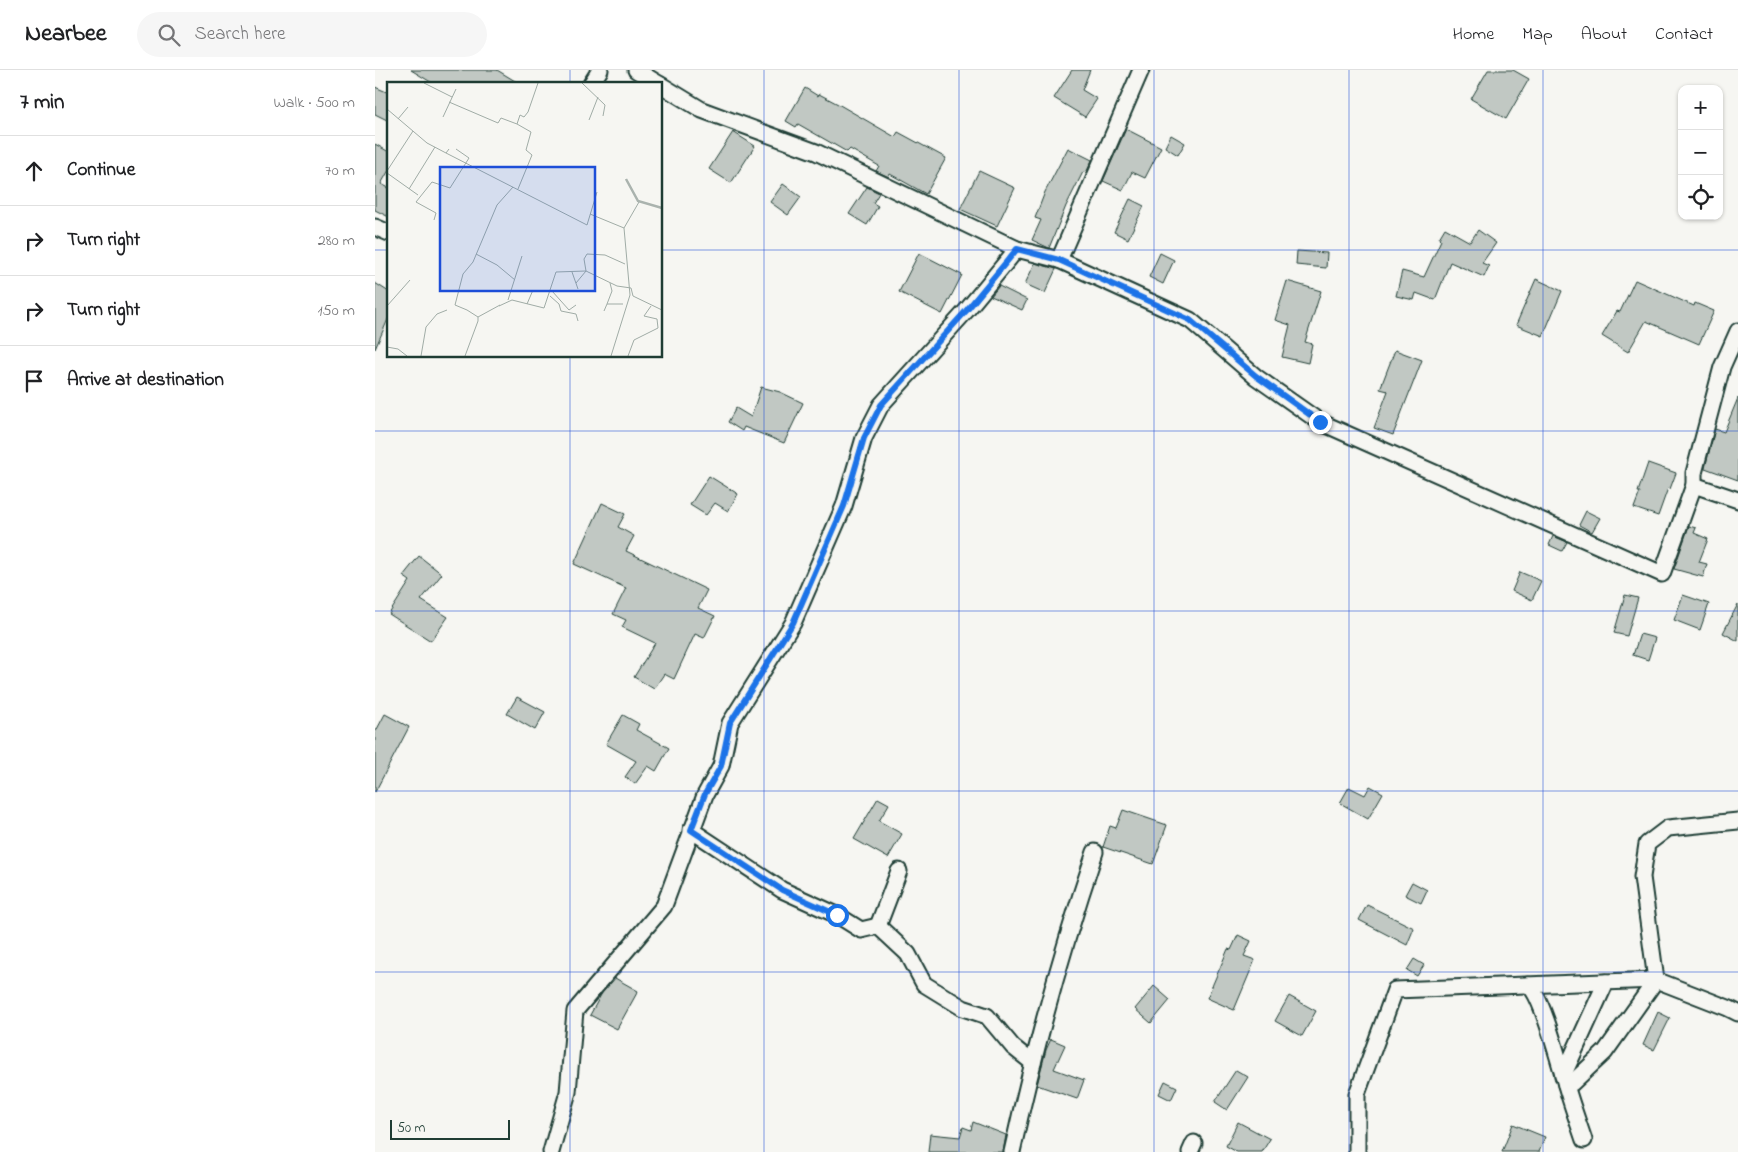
<!DOCTYPE html>
<html lang="en">
<head>
<meta charset="utf-8">
<style>
  :root { --surface:#fff; --page:#f6f6f6; --text:#202124; --muted:#757577; --line:#e0e0e0 }
  body { margin:0; font-family:"Indie Flower",sans-serif; background:var(--page); color:var(--text) }
  .controls { position:absolute; right:15px; top:15px; display:grid; overflow:hidden; border-radius:10px; box-shadow:0 1px 4px #0004 }
  .controls button { width:45px; height:45px; display:grid; place-items:center; padding:0; border:0; border-bottom:1px solid var(--line); background:var(--surface); color:var(--text); font:25px sans-serif }
  .scale { position:absolute; left:15px; bottom:12px; width:120px; box-sizing:border-box; padding-left:5px; border:2px solid #1f3d34; border-top:0; font-size:14px; line-height:18px; white-space:nowrap; color:#1f3d34; -webkit-text-stroke:4px #f6f6f2; paint-order:stroke }
  .stop { position:absolute; width:15px; height:15px; margin:-11px; border:4px solid #1a73e8; border-radius:50%; background:#fff }
  .stop.end { background:#1a73e8; border-color:#fff; box-shadow:0 1px 5px #0008 }
  .list { margin:0; padding:0; list-style:none }
  h2 { display:flex; justify-content:space-between; align-items:center; height:65px; margin:0; padding:0 20px; font-size:21px }
  h2 small { font-size:16px; font-weight:400; color:var(--muted) }
  .list li { display:grid; grid-template-columns:32px 1fr auto; gap:15px; align-items:center; box-sizing:border-box; height:70px; padding:0 20px; border-top:1px solid var(--line) }
  .list b { display:block; font-size:19px; white-space:nowrap }
  .list em { font-size:16px; font-style:normal; color:var(--muted) }
  .icon { flex:none; width:28px; height:28px; fill:none; stroke:currentColor; stroke-width:2; stroke-linecap:round; stroke-linejoin:round }
  .map { position:relative; flex:none; width:1363px; height:1082px; overflow:hidden }
  header { display:flex; align-items:center; gap:30px; box-sizing:border-box; height:70px; padding:0 25px; background:var(--surface); border-bottom:1px solid var(--line) }
  header strong { font-size:24px }
  nav { display:flex; gap:28px; margin-inline-start:auto; font-size:18px }
  .search { width:350px; height:45px; background:var(--page); display:flex; align-items:center; gap:12px; box-sizing:border-box; padding:0 18px; border-radius:28px; color:var(--muted); font-size:19px }
  main { display:flex }
  aside { flex:1; background:var(--surface) }
  .map>svg:first-child { display:block }
  .building { fill:#c1c8c3; stroke:#1f3d34 }
  .lines { fill:none; stroke-linecap:round; stroke-linejoin:round }
  .minor-casing { stroke:#1f3d34; stroke-width:19 }
  .minor { stroke:#f6f6f2; stroke-width:15 }
  .route { stroke:#1a73e8; stroke-width:6 }
  .grid { fill:none; stroke:#1d4ed8; stroke-width:1; stroke-opacity:0.55 }
  .inset-river { fill:none; stroke:#aab3ae; stroke-width:2.5 }
  .inset-road { fill:none; stroke:#a0aca6; stroke-width:1 }
  .view { fill:#1d4ed8; fill-opacity:0.15; stroke:#1d4ed8; stroke-width:2.5 }
  .inset-edge { fill:none; stroke:#1f3d34; stroke-width:2.5 }
</style>
</head>
<body>
<header>
<strong>Nearbee</strong>
<div class="search"><svg class="icon" aria-label="search" viewBox="0 0 24 24"><circle cx="10" cy="10" r="6"/><path d="M15 15l6 6"/></svg>Search here</div>
<nav><a>Home</a><a>Map</a><a>About</a><a>Contact</a></nav>
</header>
<main>
<aside>
<h2>7 min<small>Walk · 500 m</small></h2>
<ul class="list">
<li><svg class="icon" aria-label="ahead" viewBox="0 0 24 24"><path d="M12 20V5M6 11l6-6 6 6"/></svg><div><b>Continue</b></div><em>70 m</em></li>
<li><svg class="icon" aria-label="right" viewBox="0 0 24 24"><path d="M7 20v-9h11M14 6l5 5-5 5"/></svg><div><b>Turn right</b></div><em>280 m</em></li>
<li><svg class="icon" aria-label="right" viewBox="0 0 24 24"><path d="M7 20v-9h11M14 6l5 5-5 5"/></svg><div><b>Turn right</b></div><em>150 m</em></li>
<li><svg class="icon" aria-label="arrive" viewBox="0 0 24 24"><path d="M6 21V4h12l-3 4 3 4H6"/></svg><div><b>Arrive at destination</b></div></li>
</ul>
</aside>
<div class="map">
<svg width="1363" height="1082" viewBox="0 0 1363 1082">
  <rect width="100%" height="100%" fill="#f6f6f2"/>
  <filter id="ink" filterUnits="userSpaceOnUse"><feTurbulence type="fractalNoise" baseFrequency=".02" numOctaves="2"/><feDisplacementMap in="SourceGraphic" scale="10" xChannelSelector="R" yChannelSelector="G"/><feConvolveMatrix kernelMatrix="1 2 1 2 8 2 1 2 1" color-interpolation-filters="sRGB"/></filter>
  <g filter="url(#ink)">
    <g class="building">
      <path d="M 36,0 L 122,0 L 145,14 L 59,14 Z"/>
      <path d="M 697,0 L 715,0 L 707,20 L 722,29 L 710,47 L 679,28 Z"/>
      <path d="M 1113,0 L 1138,0 L 1154,9 L 1131,49 L 1096,29 Z"/>
      <path d="M 0,17 L 14,23 L 14,51 L 0,44 Z"/>
      <path d="M 430,18 L 443,26 L 444,24 L 463,34 L 520,67 L 523,62 L 571,88 L 551,124 L 515,104 L 514,107 L 501,101 L 504,96 L 475,79 L 472,82 L 423,54 L 421,57 L 411,51 Z"/>
      <path d="M 751,59 L 786,77 L 770,108 L 757,102 L 748,120 L 728,111 Z"/>
      <path d="M 358,62 L 380,76 L 356,113 L 334,99 Z"/>
      <path d="M 796,65 L 810,73 L 803,85 L 790,77 Z"/>
      <path d="M 0,74 L 14,82 L 14,100 L 6,114 L 14,118 L 14,147 L 0,140 Z"/>
      <path d="M 693,78 L 717,90 L 711,103 L 708,102 L 691,136 L 674,178 L 657,170 L 666,150 L 660,148 L 670,122 Z"/>
      <path d="M 604,101 L 640,118 L 622,156 L 585,139 Z"/>
      <path d="M 408,114 L 426,127 L 413,145 L 395,132 Z"/>
      <path d="M 492,117 L 504,123 L 498,133 L 503,136 L 492,155 L 474,144 Z"/>
      <path d="M 755,129 L 769,136 L 753,169 L 739,162 Z"/>
      <path d="M 1070,158 L 1095,172 L 1103,160 L 1121,173 L 1107,193 L 1114,196 L 1109,207 L 1075,192 L 1060,230 L 1041,223 L 1039,230 L 1021,226 L 1027,201 L 1049,207 L 1066,170 L 1064,168 Z"/>
      <path d="M 922,181 L 952,183 L 951,198 L 921,195 Z"/>
      <path d="M 544,183 L 587,205 L 567,244 L 524,222 Z"/>
      <path d="M 785,183 L 799,190 L 788,214 L 774,207 Z"/>
      <path d="M 660,193 L 681,199 L 670,223 L 650,214 Z"/>
      <path d="M 1161,209 L 1187,221 L 1168,266 L 1141,255 Z"/>
      <path d="M 1260,210 L 1319,236 L 1320,233 L 1339,241 L 1324,274 L 1271,251 L 1253,282 L 1227,266 L 1242,241 L 1245,242 Z"/>
      <path d="M 912,211 L 946,221 L 930,272 L 937,274 L 933,293 L 907,287 L 915,255 L 900,250 Z"/>
      <path d="M 0,213 L 14,222 L 14,247 L 0,279 Z"/>
      <path d="M 624,216 L 652,230 L 647,240 L 616,226 Z"/>
      <path d="M 1020,280 L 1047,290 L 1018,365 L 999,358 L 1013,321 L 1005,319 Z"/>
      <path d="M 386,317 L 405,322 L 428,333 L 409,373 L 369,357 L 367,361 L 353,352 L 361,338 L 376,347 Z"/>
      <path d="M 1363,328 L 1363,410 L 1330,398 L 1340,359 L 1349,362 Z"/>
      <path d="M 1273,393 L 1301,403 L 1295,419 L 1293,418 L 1283,446 L 1259,438 L 1265,422 L 1263,422 Z"/>
      <path d="M 334,406 L 363,424 L 353,441 L 340,433 L 331,445 L 315,435 Z"/>
      <path d="M 227,433 L 250,444 L 243,457 L 259,466 L 251,481 L 332,520 L 323,538 L 340,546 L 329,568 L 320,564 L 299,609 L 289,604 L 279,619 L 259,607 L 280,573 L 247,557 L 251,550 L 238,544 L 251,518 L 199,494 Z"/>
      <path d="M 1211,441 L 1225,448 L 1217,462 L 1204,455 Z"/>
      <path d="M 1314,456 L 1321,458 L 1319,463 L 1333,469 L 1324,492 L 1332,494 L 1328,507 L 1299,499 Z"/>
      <path d="M 1178,466 L 1192,472 L 1187,481 L 1174,475 Z"/>
      <path d="M 44,486 L 67,504 L 46,530 L 73,547 L 56,571 L 14,544 L 35,511 L 28,506 Z"/>
      <path d="M 1145,502 L 1166,511 L 1157,530 L 1137,521 Z"/>
      <path d="M 1250,525 L 1263,528 L 1252,566 L 1239,563 Z"/>
      <path d="M 1308,525 L 1334,534 L 1325,560 L 1299,550 Z"/>
      <path d="M 1363,534 L 1363,571 L 1348,563 Z"/>
      <path d="M 1265,564 L 1280,568 L 1273,590 L 1258,585 Z"/>
      <path d="M 142,627 L 170,642 L 160,660 L 132,644 Z"/>
      <path d="M 10,644 L 34,657 L 0,722 L 0,663 Z"/>
      <path d="M 248,645 L 264,654 L 261,660 L 294,678 L 281,701 L 273,696 L 260,714 L 250,707 L 261,691 L 231,674 Z"/>
      <path d="M 995,716 L 1008,723 L 993,749 L 965,733 L 974,717 L 990,725 Z"/>
      <path d="M 503,728 L 514,734 L 504,751 L 527,764 L 513,788 L 479,769 Z"/>
      <path d="M 748,740 L 792,755 L 778,794 L 728,777 L 735,756 L 741,758 Z"/>
      <path d="M 1037,812 L 1052,820 L 1046,833 L 1030,825 Z"/>
      <path d="M 992,835 L 1039,858 L 1032,875 L 984,850 Z"/>
      <path d="M 863,865 L 876,871 L 869,886 L 880,890 L 859,940 L 832,928 L 853,879 L 856,880 Z"/>
      <path d="M 1039,889 L 1049,895 L 1042,906 L 1032,900 Z"/>
      <path d="M 240,908 L 263,921 L 242,959 L 215,945 L 227,923 Z"/>
      <path d="M 779,916 L 795,930 L 776,953 L 760,939 Z"/>
      <path d="M 914,926 L 941,941 L 927,966 L 900,951 Z"/>
      <path d="M 1283,942 L 1295,948 L 1279,980 L 1268,975 Z"/>
      <path d="M 676,969 L 690,975 L 679,999 L 709,1010 L 702,1029 L 662,1015 L 671,980 Z"/>
      <path d="M 861,1000 L 873,1007 L 852,1040 L 840,1032 Z"/>
      <path d="M 790,1011 L 802,1017 L 796,1030 L 784,1024 Z"/>
      <path d="M 598,1052 L 631,1065 L 628,1082 L 553,1082 L 555,1064 L 585,1067 L 588,1057 L 596,1060 Z"/>
      <path d="M 863,1052 L 895,1069 L 887,1082 L 862,1082 L 851,1076 Z"/>
      <path d="M 1138,1054 L 1170,1067 L 1164,1082 L 1127,1082 Z"/>
    </g>
    <g class="lines">
      <g class="minor-casing">
        <g id="minor">
          <path d="M 261,0 L 284,14"/>
          <path d="M 216,14 L 225,0"/>
          <path d="M 286,15 L 327,40 L 441,82 L 642,179 L 684,190 L 815,250 L 881,307 L 945,352 L 1287,504 L 1319,415 L 1319,403 L 1347,297 L 1363,261"/>
          <path d="M 0,157 L 14,163"/>
          <path d="M 684,190 L 766,0"/>
          <path d="M 1319,415 L 1363,430"/>
          <path d="M 316,760 L 407,820 L 462,845 L 486,860 L 503,856 L 533,884 L 549,914 L 588,938 L 612,946 L 638,977 L 658,993"/>
          <path d="M 503,856 L 524,801"/>
          <path d="M 1153,915 C 1167,924 1185,996 1191,1015 C 1196,1033 1203,1052 1209,1070"/>
          <path d="M 1188,1006 L 1231,912"/>
          <path d="M 1191,1015 L 1197,1013 L 1230,982 L 1281,910 L 1267,807 L 1272,774 L 1293,758 L 1363,751"/>
          <path d="M 176,1082 L 193,1022 L 200,941 L 289,836 L 330,725 L 346,696 L 355,653 L 418,553 L 469,436 L 489,368 L 506,335 L 591,241 L 642,179"/>
          <path d="M 637,1082 C 659,981 687,880 720,782"/>
          <path d="M 815,1082 L 819,1073"/>
          <path d="M 982,1082 L 982,1024 L 1020,920 L 1281,910 L 1353,938 L 1363,943"/>
        </g>
      </g>
      <use href="#minor" class="minor"/>
    </g>
  </g>
  <g class="lines" filter="url(#ink)">
    <path class="route" d="M 462,845 L 407,820 L 316,760 L 330,724 L 346,696 L 355,653 L 418,553 L 469,436 L 489,368 L 506,335 L 591,241 L 642,179 L 684,190 L 815,250 L 881,306 L 945,352"/>
  </g>
  <path class="grid" d="M 195,0 L 195,14M 389,0 L 389,1082M 584,0 L 584,1082M 779,0 L 779,1082M 974,0 L 974,1082M 1168,0 L 1168,1082M 0,180 L 14,180M 286,180 L 1363,180M 195,286 L 195,1082M 0,361 L 1363,361M 0,541 L 1363,541M 0,721 L 1363,721M 0,902 L 1363,902"/>
  <g transform="translate(12 12)">
    <rect width="275" height="275" fill="#f6f6f2"/>
    <path class="inset-river" d="M 239,97 L 251,119 L 275,126"/>
    <path class="inset-road" d="M 37,1 L 65,15M 195,1 L 218,23 L 216,34M 62,20 L 111,41 L 114,36 L 130,42M 0,27 L 40,61 L 59,71 L 62,67M 56,35 L 69,7M 11,37 L 21,25M 202,38 L 211,15M 59,71 L 200,143 L 210,110M 0,89 L 26,49M 0,91 L 31,113M 22,107 L 48,65M 131,107 L 145,73 L 139,68 L 144,50 L 130,42 L 133,33 L 137,35 L 141,30 L 151,1M 203,132 L 237,146M 47,138 L 49,131 L 29,120 L 45,100 L 63,106 L 82,76 L 69,67M 89,172 L 110,183 L 128,198M 185,190 L 191,207M 189,201 L 199,189 L 197,177 L 200,172 L 218,173 L 238,182M 165,209 L 182,228 L 189,223M 163,214 L 172,222 L 174,229 L 189,232 L 191,239M 121,218 L 135,174M 140,222 L 146,208M 220,222 L 225,209 L 223,201M 0,224 L 23,198M 112,224 L 125,218 L 157,226 L 169,190 L 199,189 L 230,204 L 244,206 L 246,214 L 275,228M 217,229 L 220,222 L 236,222M 91,235 L 113,223M 0,265 L 11,267 L 20,274M 34,274 L 39,245 L 50,232 L 60,228M 78,274 L 91,239 L 91,235 L 80,228 L 68,223 L 76,192 L 86,180 L 110,123 L 126,105M 224,274 L 243,213 L 237,146 L 252,120M 241,274 L 247,258 L 271,246 L 270,237 L 257,234 L 264,224"/>
    <path class="view" d="M 53,85 L 208,85 L 208,209 L 53,209 Z"/>
    <rect width="275" height="275" class="inset-edge"/>
  </g>
</svg>
<div class="controls">
<button>+</button>
<button>−</button>
<button><svg class="icon" aria-label="locate" viewBox="0 0 24 24"><circle cx="12" cy="12" r="6"/><path d="M12 2v4M12 18v4M2 12h4M18 12h4"/></svg></button>
</div>
<div class="scale">50 m</div>
<div class="stop" style="left:462px;top:845px"></div>
<div class="stop end" style="left:945px;top:352px"></div>
</div>
</main>
</body>
</html>
